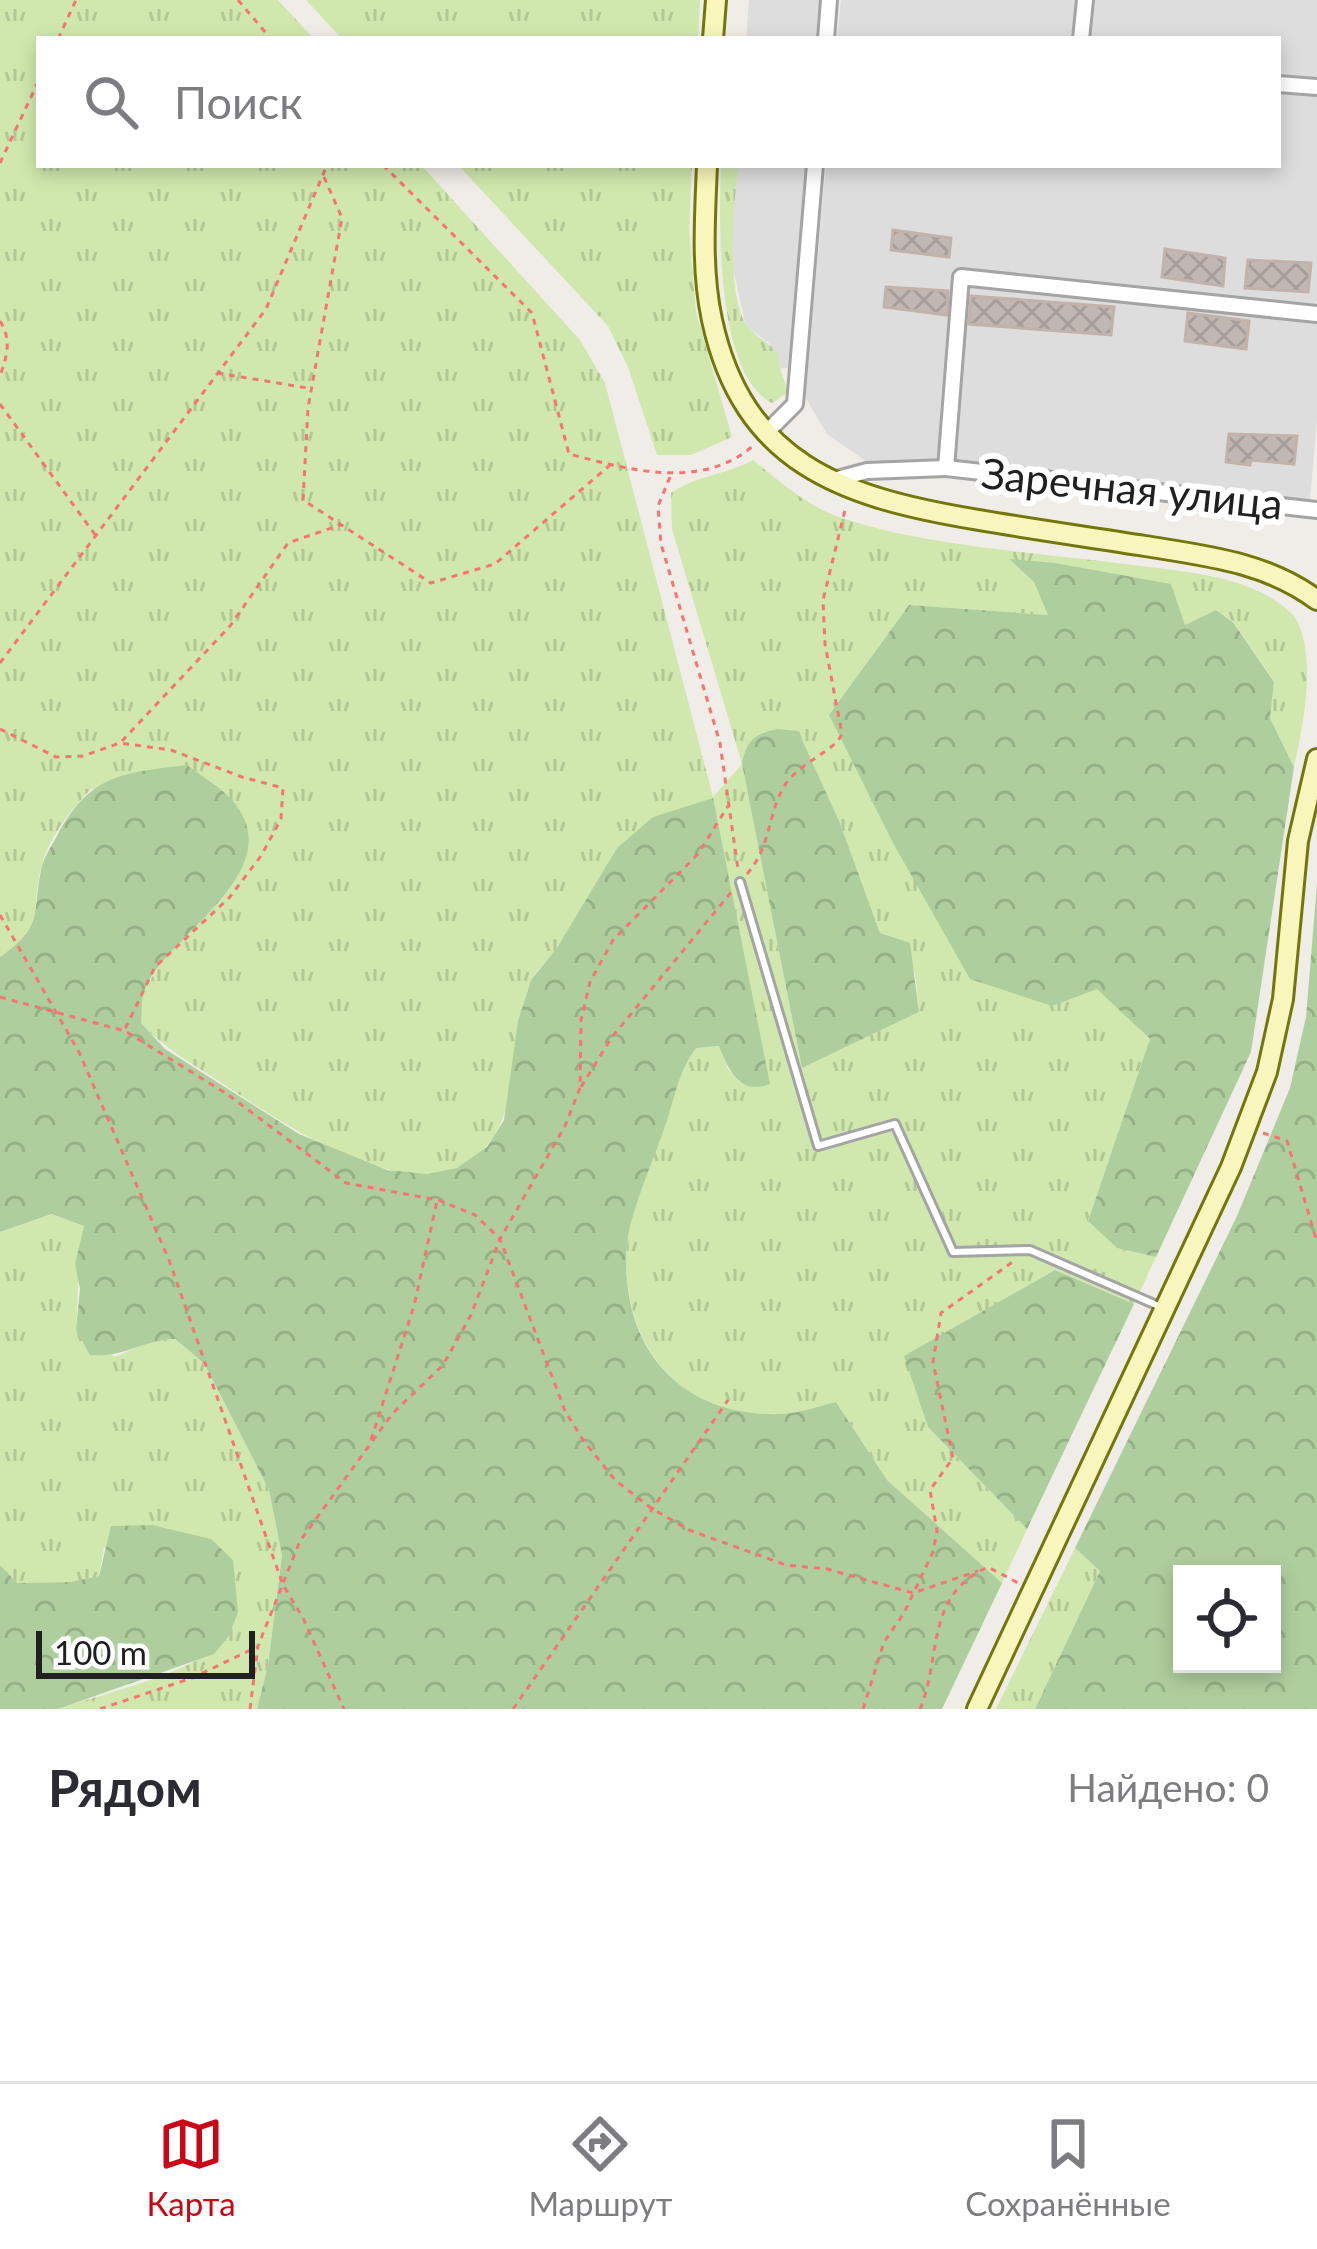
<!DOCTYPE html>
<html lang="ru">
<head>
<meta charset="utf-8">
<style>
  :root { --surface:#fff; --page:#f7f7f7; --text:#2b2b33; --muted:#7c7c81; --line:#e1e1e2; --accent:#ca0616 }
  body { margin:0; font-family:Lato,sans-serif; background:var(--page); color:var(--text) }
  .controls { position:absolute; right:36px; bottom:36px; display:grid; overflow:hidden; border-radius:0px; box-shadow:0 6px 18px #0003 }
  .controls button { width:108px; height:108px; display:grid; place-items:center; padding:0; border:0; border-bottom:3px solid var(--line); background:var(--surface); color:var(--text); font:60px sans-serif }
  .scale { position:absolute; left:36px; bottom:30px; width:219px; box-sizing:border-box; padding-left:12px; border:6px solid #202020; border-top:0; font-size:33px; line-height:42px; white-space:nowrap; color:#202020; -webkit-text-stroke:9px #fff; paint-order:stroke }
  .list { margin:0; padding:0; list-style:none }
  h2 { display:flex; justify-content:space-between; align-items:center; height:156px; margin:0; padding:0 48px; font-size:51px }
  h2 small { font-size:39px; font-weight:400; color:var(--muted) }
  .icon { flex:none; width:66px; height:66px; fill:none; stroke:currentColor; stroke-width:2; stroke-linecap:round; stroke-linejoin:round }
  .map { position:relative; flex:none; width:1317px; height:1709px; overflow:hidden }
  .search { position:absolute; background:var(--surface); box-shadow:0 6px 18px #0003; left:36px; right:36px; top:36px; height:132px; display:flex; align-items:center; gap:30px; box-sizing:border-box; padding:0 42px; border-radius:0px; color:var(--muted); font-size:45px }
  .sheet { height:372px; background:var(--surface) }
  nav { display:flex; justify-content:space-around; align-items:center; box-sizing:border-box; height:168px; border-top:3px solid var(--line); background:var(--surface); font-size:33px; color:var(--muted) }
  nav a { display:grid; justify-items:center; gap:6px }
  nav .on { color:var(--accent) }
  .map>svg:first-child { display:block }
  .residential { fill:#dedddd }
  .grass { fill:url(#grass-tufts); fill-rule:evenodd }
  .forest { fill:url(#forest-crowns); fill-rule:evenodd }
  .building { fill:url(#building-cross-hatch); stroke:#c2b2a9; stroke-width:3 }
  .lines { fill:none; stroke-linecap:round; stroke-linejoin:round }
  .service-casing { stroke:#a4a4a4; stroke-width:12 }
  .minor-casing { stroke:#a4a4a4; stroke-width:20 }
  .secondary-casing { stroke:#737608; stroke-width:24 }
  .path { stroke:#f67572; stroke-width:3; stroke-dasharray:6 6; stroke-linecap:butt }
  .service { stroke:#fff; stroke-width:6 }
  .minor { stroke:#fff; stroke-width:14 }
  .secondary { stroke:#f8f6bd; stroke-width:18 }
  .labels { text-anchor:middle; stroke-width:12; stroke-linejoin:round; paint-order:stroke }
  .street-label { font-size:42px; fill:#202020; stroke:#fff }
</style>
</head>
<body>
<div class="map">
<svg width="1317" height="1709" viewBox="0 0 1317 1709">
  <defs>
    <pattern id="grass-tufts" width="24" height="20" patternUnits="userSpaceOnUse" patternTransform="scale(3)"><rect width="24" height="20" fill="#d0e8ae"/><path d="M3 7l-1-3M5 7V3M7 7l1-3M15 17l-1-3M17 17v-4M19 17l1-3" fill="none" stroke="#b2c795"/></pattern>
    <pattern id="forest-crowns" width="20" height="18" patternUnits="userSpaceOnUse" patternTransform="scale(3)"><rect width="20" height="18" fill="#afce9d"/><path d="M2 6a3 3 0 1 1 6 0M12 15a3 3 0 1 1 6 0" fill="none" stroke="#96b187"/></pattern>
    <pattern id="building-cross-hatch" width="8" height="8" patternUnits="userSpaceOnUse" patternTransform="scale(3)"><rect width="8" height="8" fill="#c1b8b3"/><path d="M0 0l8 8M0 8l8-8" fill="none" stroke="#a69e9a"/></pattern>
  </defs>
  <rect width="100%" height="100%" fill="#f0ece7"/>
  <g class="residential">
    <path d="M 749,0 L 822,0 L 819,39 L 746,39 Z"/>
    <path d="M 841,0 L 1317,0 L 1317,420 L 1310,500 L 951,461 L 870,464 L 827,434 L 805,397 L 826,165 L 1278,165 L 1278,39 L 837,39 Z"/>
    <path d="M 739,165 L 809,165 L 794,367 L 778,369 L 770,344 L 746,326 L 733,269 L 731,211 Z"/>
  </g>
  <g class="grass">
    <path d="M 0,0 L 278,0 L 314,39 L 39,39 L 39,165 L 421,165 L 580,340 L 605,383 L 713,797 L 742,764 L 672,529 L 671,493 C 697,475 726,475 753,460 C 779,481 804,504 836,516 C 920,546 1042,553 1133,565 C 1185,572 1256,575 1295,617 C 1317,655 1304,723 1294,766 L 1270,718 L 1274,681 L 1233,621 L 1216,610 L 1185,625 C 1120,590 1088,564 1011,561 L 1034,582 L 1049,615 L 909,605 L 829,715 L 1150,1040 L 1088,1220 L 1117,1248 L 1156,1257 L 1134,1304 L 1055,1270 L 905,1356 L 928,1427 L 1027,1529 L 1002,1583 L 887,1480 L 836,1402 C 819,1406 800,1413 782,1414 C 678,1419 620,1344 627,1245 C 629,1215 649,1169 660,1140 C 672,1108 676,1076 696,1048 L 720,1046 L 728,1069 L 743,1086 L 617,848 C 597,881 579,918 556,950 C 547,962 534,972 529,986 C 511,1034 520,1104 489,1143 C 428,1223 288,1127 228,1087 C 197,1067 167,1050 140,1023 L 144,989 L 165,958 L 92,788 C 72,808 47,840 41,868 C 30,915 46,925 0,957 ZM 798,732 L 840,823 L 880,933 L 915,972 L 919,1012 L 802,1068 L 742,764 Z"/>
    <path d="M 306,0 L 700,0 L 698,39 L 342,39 Z"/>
    <path d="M 458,165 L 692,165 L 689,229 L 696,312 L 732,437 L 691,455 L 657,455 L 628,367 L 608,326 Z"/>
    <path d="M 721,165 L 739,165 C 733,200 725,301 749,328 C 758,338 770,343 778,354 C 778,370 786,379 787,393 L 772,403 C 715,374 719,221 721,165 Z"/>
    <path d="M 53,1214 L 84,1226 C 76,1261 79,1294 76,1330 L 115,1357 L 153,1340 L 175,1339 L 204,1363 L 269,1490 L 282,1554 L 268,1665 L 257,1709 L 58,1709 C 107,1692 198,1673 229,1636 L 104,1547 L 99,1576 L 70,1582 L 17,1583 L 0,1565 L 0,1232 Z"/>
    <path d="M 1075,1548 L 1100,1571 L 1035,1709 L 996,1709 Z"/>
  </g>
  <g class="forest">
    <path d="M 1009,559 L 1055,563 L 1171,584 L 1185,625 L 1216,610 L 1233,622 L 1274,682 L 1270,718 L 1294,767 L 1251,1052 L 1156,1257 L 1117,1248 L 1088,1221 L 1150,1039 L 1097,989 L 1052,1006 L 970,979 L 893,843 L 829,715 L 909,605 L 1048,615 L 1034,582 Z"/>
    <path d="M 777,729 L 798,731 L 840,823 L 880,933 L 910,943 L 919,1012 L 802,1068 L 742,764 C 746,741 754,734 777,729 Z"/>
    <path d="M 187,765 C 201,776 220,787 232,800 C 292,869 173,931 146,986 C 141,997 142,1012 141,1023 L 165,1049 L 299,1134 L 387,1170 L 427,1174 L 457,1168 L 487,1147 L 504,1120 L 518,1021 L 531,980 L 557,948 L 617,848 L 653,817 L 713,798 L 770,1084 C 740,1096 729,1071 719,1046 L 696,1048 C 676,1076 675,1100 663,1132 C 653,1161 629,1216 627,1245 C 619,1345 678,1418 782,1414 C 800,1413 819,1406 836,1402 L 887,1480 L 1002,1583 L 942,1709 L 257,1709 L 268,1665 L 282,1555 L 269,1490 L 204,1363 L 175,1339 C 142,1340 124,1358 90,1355 L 76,1330 L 80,1289 L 75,1264 L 84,1226 L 52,1214 L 0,1232 L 0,957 C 43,927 32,917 41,870 C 43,858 51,847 57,836 C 90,774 122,773 187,765 Z"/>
    <path d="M 1317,884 L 1317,1709 L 1035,1709 L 1100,1571 L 1075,1548 L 1237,1216 L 1290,1088 L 1306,1017 ZM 1272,1574 L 1272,1664 L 1182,1664 L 1182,1574 Z"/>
    <path d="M 1055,1270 L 1134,1304 L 1027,1529 L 928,1427 L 904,1356 Z"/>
    <path d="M 152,1525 L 211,1539 L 233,1560 L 238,1612 L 229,1636 L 214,1654 L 58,1709 L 0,1709 L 0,1565 L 17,1583 L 70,1582 L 99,1576 L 111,1526 Z"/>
  </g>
  <g class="building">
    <path d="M 893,230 L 951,238 L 949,257 L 891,250 Z"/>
    <path d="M 1165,249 L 1225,258 L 1223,286 L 1162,277 Z"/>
    <path d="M 1248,260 L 1311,263 L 1308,292 L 1245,288 Z"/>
    <path d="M 886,287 L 948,291 L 947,315 L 884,307 Z"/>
    <path d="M 971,296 L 1114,307 L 1111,335 L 969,324 Z"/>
    <path d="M 1188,313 L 1249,321 L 1246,349 L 1185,341 Z"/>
    <path d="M 1229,434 L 1297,436 L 1294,464 L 1251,460 L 1250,465 L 1226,462 Z"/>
  </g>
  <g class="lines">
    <g class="service-casing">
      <path id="service" d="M 740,882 L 818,1146 L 895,1124 L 953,1252 L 1030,1250 L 1161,1307"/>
    </g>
    <g class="minor-casing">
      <g id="minor">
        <path d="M 826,39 L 829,0"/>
        <path d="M 1081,39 L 1085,0"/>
        <path d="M 1278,84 L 1317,87"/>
        <path d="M 765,434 L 795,404 L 815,165"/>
        <path d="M 946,468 L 1317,510"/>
        <path d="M 830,481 L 867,471 L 946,468 L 961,277 L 1317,314"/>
      </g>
    </g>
    <g class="secondary-casing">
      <g id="secondary">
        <path d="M 713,39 L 716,0"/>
        <path d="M 707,165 C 705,217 701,269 712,320 C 743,464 843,497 973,519 C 1030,529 1088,537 1145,546 C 1206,556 1266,562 1317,600"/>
        <path d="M 977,1709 L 1231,1167 L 1267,1072 L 1283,999 L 1298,841 L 1317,759"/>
      </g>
    </g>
    <g class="path">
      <path d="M 238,0 L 271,39"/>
      <path d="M 58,39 L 76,0"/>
      <path d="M 0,163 L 39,80"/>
      <path d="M 383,165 L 532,313 L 569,454 C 629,470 704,491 755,444"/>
      <path d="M 324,177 L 342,218 L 308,408 L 303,500 L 431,583 L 495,564 L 610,465"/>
      <path d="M 0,321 C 12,340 7,356 0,376"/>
      <path d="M 217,373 L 308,388"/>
      <path d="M 0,404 L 96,536"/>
      <path d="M 670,477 L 658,506 L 661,544 L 720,743 L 738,869"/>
      <path d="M 0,663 L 266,309 L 327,165"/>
      <path d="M 0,729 L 56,757 L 83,756 L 120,743 L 171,750 L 242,777 L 283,788 L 281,819 L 261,856 L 229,898 L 155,967 L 125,1029"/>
      <path d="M 122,741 L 230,626 L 288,543 L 340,525"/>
      <path d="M 747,874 C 772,845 767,814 785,785 C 801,761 834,752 842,734 L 825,644 L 823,600 L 846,506"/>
      <path d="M 0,915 L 79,1052 L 169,1260 L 283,1585 L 303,1618 L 344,1709"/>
      <path d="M 0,997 L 125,1031 L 227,1094 L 346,1183 L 438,1200 L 475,1215 L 500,1239 L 565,1411 L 583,1440 L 615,1480 L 651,1508 L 689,1530 L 786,1565 L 827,1569 L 913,1593 L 978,1571"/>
      <path d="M 581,1087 L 612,1037 L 733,890"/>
      <path d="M 1263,1133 L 1287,1141 L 1317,1242"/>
      <path d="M 371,1440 L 414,1306 L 437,1201"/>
      <path d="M 100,1709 L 192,1678 L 257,1647"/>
      <path d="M 250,1709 L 258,1646 L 300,1541 L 392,1414 L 443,1365 L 471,1315 L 500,1239 L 565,1126 L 580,1088 L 581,1020 L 590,982 L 613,940 L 698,854 L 728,806"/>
      <path d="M 513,1709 L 728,1400"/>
      <path d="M 863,1709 L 884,1642 L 904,1613 L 933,1552 L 937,1531 L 930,1490 L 953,1458 L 933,1362 L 941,1313 L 1014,1261"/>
      <path d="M 920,1709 C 942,1658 924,1596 988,1567 L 1020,1584"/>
    </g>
    <use href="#service" class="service"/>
    <use href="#minor" class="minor"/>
    <use href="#secondary" class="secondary"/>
  </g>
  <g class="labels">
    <g class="street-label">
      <text transform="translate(1132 489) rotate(6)" y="15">Заречная улица</text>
    </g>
  </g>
</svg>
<div class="controls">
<button><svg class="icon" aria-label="locate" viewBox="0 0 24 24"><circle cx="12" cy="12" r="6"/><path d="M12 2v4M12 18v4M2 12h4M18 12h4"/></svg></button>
</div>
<div class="scale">100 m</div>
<div class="search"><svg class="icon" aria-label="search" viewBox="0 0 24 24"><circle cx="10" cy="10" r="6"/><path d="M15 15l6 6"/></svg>Поиск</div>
</div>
<section class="sheet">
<h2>Рядом<small>Найдено: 0</small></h2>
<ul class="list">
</ul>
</section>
<nav>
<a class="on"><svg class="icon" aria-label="map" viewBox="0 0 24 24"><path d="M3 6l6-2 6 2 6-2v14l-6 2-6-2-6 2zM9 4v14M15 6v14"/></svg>Карта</a>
<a><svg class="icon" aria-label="directions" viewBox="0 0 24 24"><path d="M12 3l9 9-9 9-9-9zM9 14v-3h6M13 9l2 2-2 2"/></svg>Маршрут</a>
<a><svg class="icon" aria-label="saved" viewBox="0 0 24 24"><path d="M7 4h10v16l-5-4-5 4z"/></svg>Сохранённые</a>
</nav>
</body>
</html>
